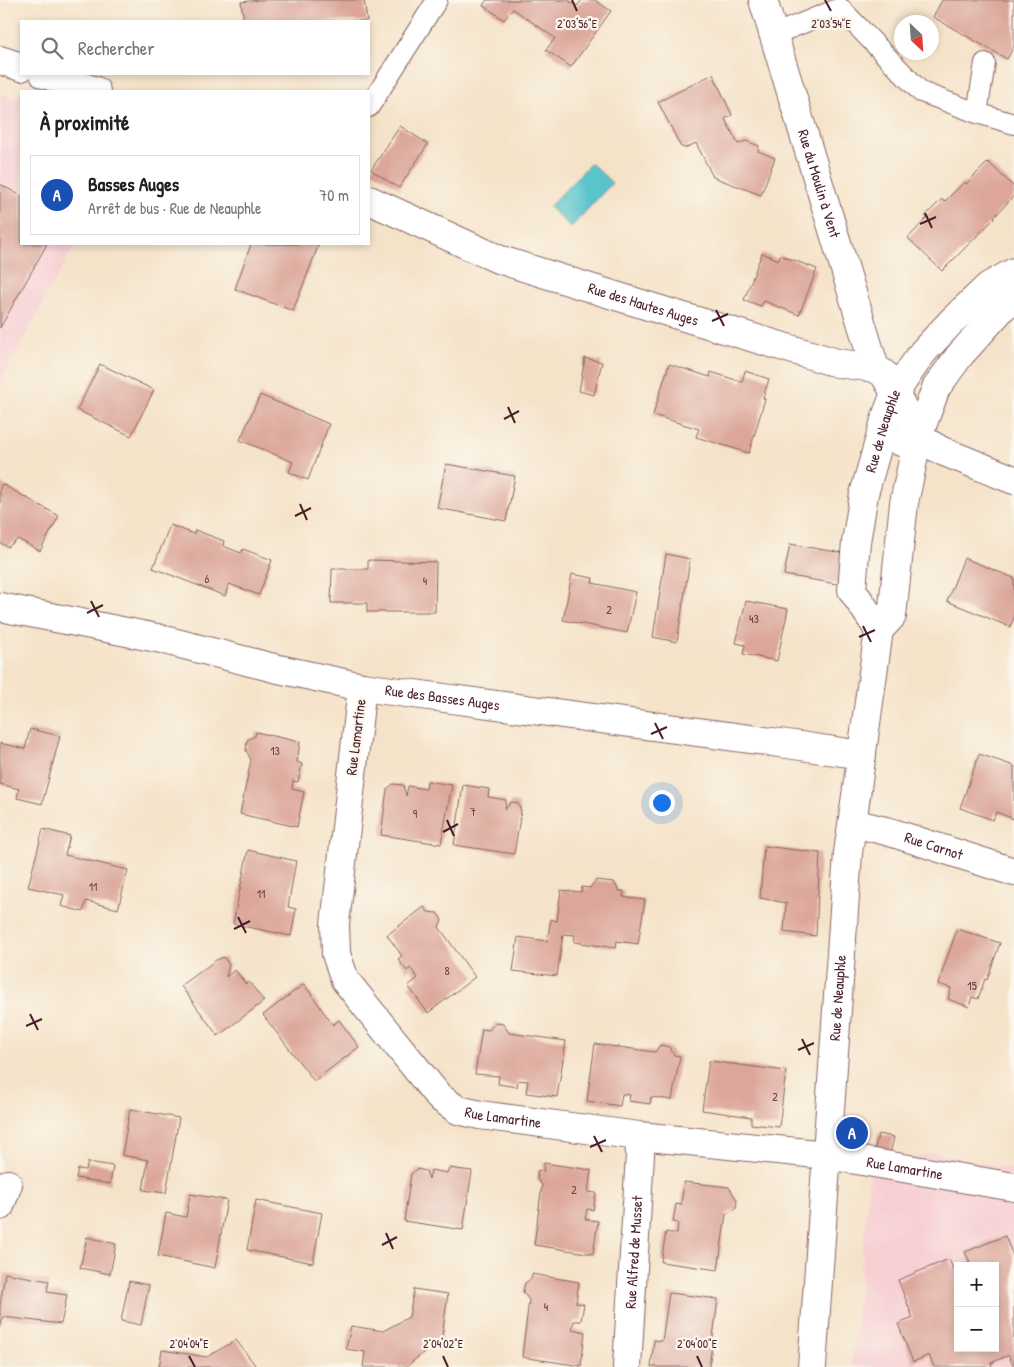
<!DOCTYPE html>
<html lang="fr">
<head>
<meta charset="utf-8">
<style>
  :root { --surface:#fff; --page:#f6f6f6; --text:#202124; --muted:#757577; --line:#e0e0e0; --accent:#ea580c }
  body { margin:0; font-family:"Patrick Hand",sans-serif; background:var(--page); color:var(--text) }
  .controls { position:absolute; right:15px; bottom:15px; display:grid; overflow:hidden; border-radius:0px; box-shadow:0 2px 8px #0003 }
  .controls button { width:45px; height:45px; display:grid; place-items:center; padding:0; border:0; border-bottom:1px solid var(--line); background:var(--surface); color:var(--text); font:25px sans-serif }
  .compass { position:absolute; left:894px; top:15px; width:45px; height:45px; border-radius:50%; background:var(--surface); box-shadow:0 2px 8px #0003; rotate:155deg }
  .you { position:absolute; left:661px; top:802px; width:18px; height:18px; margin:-12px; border:4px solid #fff; border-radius:50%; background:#1a73e8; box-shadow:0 0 0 8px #1a73e833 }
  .badge { display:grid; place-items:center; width:32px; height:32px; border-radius:50%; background:var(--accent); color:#fff; font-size:16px; font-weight:700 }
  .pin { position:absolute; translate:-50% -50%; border:2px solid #fff; box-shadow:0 1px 5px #0006 }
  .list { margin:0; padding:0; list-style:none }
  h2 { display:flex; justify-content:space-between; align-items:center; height:65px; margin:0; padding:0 20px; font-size:21px }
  h2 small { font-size:16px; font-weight:400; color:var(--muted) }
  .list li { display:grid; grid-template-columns:32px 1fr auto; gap:15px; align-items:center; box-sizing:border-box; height:80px; margin:0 10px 10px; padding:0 10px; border:1px solid var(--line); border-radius:0px }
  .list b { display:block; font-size:19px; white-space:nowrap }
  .list p { margin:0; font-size:16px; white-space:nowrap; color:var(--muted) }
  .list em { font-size:16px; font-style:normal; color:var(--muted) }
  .icon { flex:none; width:28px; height:28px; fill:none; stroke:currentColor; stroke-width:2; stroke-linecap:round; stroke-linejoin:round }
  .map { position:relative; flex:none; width:1014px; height:1367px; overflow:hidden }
  .search { position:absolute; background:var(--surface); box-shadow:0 2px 8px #0003; left:20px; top:20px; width:350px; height:55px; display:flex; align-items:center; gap:12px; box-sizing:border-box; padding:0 18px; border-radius:0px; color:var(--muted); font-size:19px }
  .panel { position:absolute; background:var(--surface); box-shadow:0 2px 8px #0003; left:20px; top:90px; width:350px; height:155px; border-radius:0px }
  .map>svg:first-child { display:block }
  .built { fill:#f7cfd3; fill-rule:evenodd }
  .water { fill:#58c5cc; stroke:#51727c }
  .building { fill:#dca69a }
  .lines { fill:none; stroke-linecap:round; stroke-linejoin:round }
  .lane-casing { stroke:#866462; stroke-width:22 }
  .street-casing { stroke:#866462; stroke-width:30 }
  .lane { stroke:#fff; stroke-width:20 }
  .street { stroke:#fff; stroke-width:28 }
  .ticks { fill:none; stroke:#4a1f2b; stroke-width:2 }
  .labels { text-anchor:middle; stroke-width:4.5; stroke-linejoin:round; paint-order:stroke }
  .number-label { font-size:12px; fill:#6e4147 }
  .street-label { font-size:15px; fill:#4a1f2b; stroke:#fbf7ec }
  .ticks-label { font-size:12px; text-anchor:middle; fill:#4a1f2b; stroke:#fbf7ec; stroke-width:4.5; stroke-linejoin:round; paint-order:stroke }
</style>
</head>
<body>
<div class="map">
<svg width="1014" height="1367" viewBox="0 0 1014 1367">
  <rect width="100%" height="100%" fill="#fbf7ec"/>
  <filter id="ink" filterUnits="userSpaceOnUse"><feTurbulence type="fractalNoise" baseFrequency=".02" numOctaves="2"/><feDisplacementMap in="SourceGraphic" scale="10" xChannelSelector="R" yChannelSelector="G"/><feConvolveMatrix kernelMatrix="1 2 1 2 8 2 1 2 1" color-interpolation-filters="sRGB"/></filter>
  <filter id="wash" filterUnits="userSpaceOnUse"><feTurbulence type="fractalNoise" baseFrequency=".0096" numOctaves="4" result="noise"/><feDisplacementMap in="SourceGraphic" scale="20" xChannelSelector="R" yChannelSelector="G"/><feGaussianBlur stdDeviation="1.12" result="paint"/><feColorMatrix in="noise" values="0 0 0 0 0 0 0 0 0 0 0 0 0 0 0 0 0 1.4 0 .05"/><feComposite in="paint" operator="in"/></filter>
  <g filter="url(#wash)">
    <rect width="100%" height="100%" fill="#f5e3c9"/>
    <g class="built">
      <path d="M 0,93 L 21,100 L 21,244 L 75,244 L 0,382 Z"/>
      <path d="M 932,1153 L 1014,1169 L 1014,1367 L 852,1367 L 871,1158 L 908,1160 ZM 958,1266 L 995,1266 L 995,1348 L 958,1348 Z"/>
    </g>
    <path class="water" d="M 591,163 L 612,183 L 571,227 L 549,207 Z"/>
    <g id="blocks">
      <g class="building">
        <path d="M 258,0 L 364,0 L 367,21 L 244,21 L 241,2 Z"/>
        <path d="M 487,0 L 568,0 L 577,6 L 582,0 L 595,0 L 611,11 L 571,67 L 546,50 L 555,38 L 513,9 L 504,20 L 483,5 Z"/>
        <path d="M 942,0 L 1014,0 L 1014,46 L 1007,59 L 933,17 Z"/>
        <path d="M 713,74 L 732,115 L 725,119 L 738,144 L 746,141 L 759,146 L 758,151 L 775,158 L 761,195 L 713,177 L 696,143 L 685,148 L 681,147 L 658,102 Z"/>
        <path d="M 400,126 L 428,144 L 399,188 L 371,170 Z"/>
        <path d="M 988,162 L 1014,187 L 1014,196 L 994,217 L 995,218 L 942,271 L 908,238 L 927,218 L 925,216 L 942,199 L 944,202 L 964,182 L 966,184 Z"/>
        <path d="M 0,184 L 21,196 L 21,244 L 47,244 L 0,328 Z"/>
        <path d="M 251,244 L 319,244 L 293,311 L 235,289 Z"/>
        <path d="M 762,253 L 779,260 L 780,255 L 817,269 L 799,315 L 764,301 L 761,306 L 744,300 Z"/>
        <path d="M 585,358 L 602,362 L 594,395 L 579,391 Z"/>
        <path d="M 100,364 L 154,390 L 131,436 L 77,410 Z"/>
        <path d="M 669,364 L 710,377 L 711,372 L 742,382 L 745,371 L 769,379 L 763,398 L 765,399 L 749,453 L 696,437 L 699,429 L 653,415 Z"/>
        <path d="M 260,395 L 329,424 L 308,480 L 289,472 L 293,462 L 240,440 Z"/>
        <path d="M 446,464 L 515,476 L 506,521 L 437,508 Z"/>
        <path d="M 2,484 L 59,516 L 40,551 L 18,539 L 8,547 L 0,543 L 0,487 Z"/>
        <path d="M 170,525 L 194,534 L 195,530 L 224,541 L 223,546 L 241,553 L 243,549 L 272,560 L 259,595 L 229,584 L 225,596 L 153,568 Z"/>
        <path d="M 790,544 L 854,555 L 849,586 L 784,575 Z"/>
        <path d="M 666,554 L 690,559 L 677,642 L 653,637 Z"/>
        <path d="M 964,558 L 1014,578 L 1014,618 L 1010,627 L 947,601 Z"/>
        <path d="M 368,560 L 436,562 L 435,612 L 367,612 L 367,603 L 331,603 L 332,569 L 368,569 Z"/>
        <path d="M 572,574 L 593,578 L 592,583 L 636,592 L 627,633 L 563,620 Z"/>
        <path d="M 746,601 L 788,609 L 777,661 L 743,654 L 745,645 L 736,643 Z"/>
        <path d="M 30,729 L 60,736 L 42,804 L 17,798 L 19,789 L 0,784 L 0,743 L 25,749 Z"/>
        <path d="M 256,732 L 300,742 L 297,762 L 302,764 L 298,782 L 293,781 L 292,789 L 304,792 L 297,827 L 240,814 L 251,760 L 246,750 L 247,740 L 255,736 Z"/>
        <path d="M 979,754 L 1014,766 L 1014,819 L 996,812 L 993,820 L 960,808 Z"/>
        <path d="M 427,781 L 452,785 L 441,844 L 381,835 L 387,789 L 393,784 L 403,785 L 406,796 L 408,786 L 426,789 Z"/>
        <path d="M 463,785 L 489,789 L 488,797 L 506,800 L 505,810 L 511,802 L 518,803 L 521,811 L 514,854 L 454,845 Z"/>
        <path d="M 43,829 L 70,836 L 65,855 L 128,870 L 118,909 L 86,901 L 83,912 L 61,906 L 64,895 L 28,887 Z"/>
        <path d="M 764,846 L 820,853 L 816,936 L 784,932 L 786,903 L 760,898 Z"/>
        <path d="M 248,850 L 296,861 L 288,907 L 296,909 L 291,936 L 233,924 Z"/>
        <path d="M 596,880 L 614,882 L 619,891 L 624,891 L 623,897 L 645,900 L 638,944 L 617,941 L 616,948 L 574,942 L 575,935 L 563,934 L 557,976 L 513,971 L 518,937 L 547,941 L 551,919 L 557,921 L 561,890 L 581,892 L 582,887 L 590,888 Z"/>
        <path d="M 424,907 L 428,912 L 437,913 L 442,920 L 439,927 L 475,977 L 428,1013 L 408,986 L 418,978 L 410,968 L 407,971 L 398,959 L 402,956 L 387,935 Z"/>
        <path d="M 957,929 L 1000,943 L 987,980 L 985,979 L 978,999 L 972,997 L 969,1007 L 948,999 L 951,988 L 938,984 Z"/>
        <path d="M 224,957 L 229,965 L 226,977 L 235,970 L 246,984 L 249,982 L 264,1001 L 218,1036 L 181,986 L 216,960 Z"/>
        <path d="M 304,984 L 333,1025 L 339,1020 L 359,1047 L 314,1081 L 263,1015 Z"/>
        <path d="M 495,1023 L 503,1024 L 509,1033 L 566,1041 L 557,1097 L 526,1093 L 528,1081 L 518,1080 L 517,1087 L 498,1084 L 499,1076 L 475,1074 L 482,1029 L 489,1030 Z"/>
        <path d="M 595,1044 L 655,1052 L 660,1045 L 669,1047 L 674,1055 L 680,1056 L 672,1100 L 651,1097 L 650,1104 L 629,1101 L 630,1095 L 622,1094 L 620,1106 L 587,1101 Z"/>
        <path d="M 709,1061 L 786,1071 L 779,1127 L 751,1124 L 751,1117 L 702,1110 Z"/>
        <path d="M 130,1109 L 179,1118 L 166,1193 L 143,1190 L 148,1160 L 122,1155 Z"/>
        <path d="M 878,1134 L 894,1137 L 889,1157 L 874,1153 Z"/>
        <path d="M 88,1162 L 113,1166 L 110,1184 L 76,1178 L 78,1169 L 86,1170 Z"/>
        <path d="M 544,1163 L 591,1170 L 588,1192 L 596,1193 L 593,1210 L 587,1209 L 585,1219 L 598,1221 L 593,1254 L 534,1245 L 542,1185 L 537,1179 L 538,1170 L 543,1172 Z"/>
        <path d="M 449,1168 L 472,1171 L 463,1230 L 404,1221 L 411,1174 L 417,1169 L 426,1171 L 429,1179 L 431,1170 L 447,1173 Z"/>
        <path d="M 684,1182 L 729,1187 L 737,1200 L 736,1209 L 726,1214 L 718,1270 L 661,1262 L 666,1232 L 677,1234 L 678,1223 L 673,1222 L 676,1204 L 681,1205 Z"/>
        <path d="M 190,1194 L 227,1200 L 215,1268 L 158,1256 L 166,1213 L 186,1217 Z"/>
        <path d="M 256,1200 L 322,1213 L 313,1263 L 247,1250 Z"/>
        <path d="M 1005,1236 L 1014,1258 L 1014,1364 L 1012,1364 L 1009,1355 L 991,1363 L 992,1367 L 934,1367 L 929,1355 L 913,1362 L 898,1324 L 913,1318 L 898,1280 L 949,1259 L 953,1269 L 958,1267 L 958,1348 L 995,1348 L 995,1266 L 962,1266 L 970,1262 L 965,1252 Z"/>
        <path d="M 87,1237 L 116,1244 L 110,1274 L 80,1268 Z"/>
        <path d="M 5,1273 L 49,1281 L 47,1292 L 67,1295 L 61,1324 L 3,1317 L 0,1328 L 0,1305 Z"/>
        <path d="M 532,1274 L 579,1282 L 576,1303 L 584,1304 L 581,1321 L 574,1321 L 572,1329 L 585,1332 L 581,1366 L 522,1357 L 529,1300 L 523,1292 L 525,1283 L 531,1279 Z"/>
        <path d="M 129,1281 L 149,1285 L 141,1325 L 121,1321 Z"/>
        <path d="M 414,1289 L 448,1294 L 440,1350 L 429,1348 L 406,1367 L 363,1367 L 365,1352 L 346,1349 L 351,1326 L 383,1331 L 409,1317 Z"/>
        <path d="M 669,1293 L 718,1299 L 709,1367 L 651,1367 L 654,1340 L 662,1341 Z"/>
        <path d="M 236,1340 L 255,1365 L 253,1367 L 159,1367 L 162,1350 L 207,1357 Z"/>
      </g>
    </g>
  </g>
  <g filter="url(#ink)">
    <use href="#blocks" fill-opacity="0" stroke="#866462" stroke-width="1"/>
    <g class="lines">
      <g class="lane-casing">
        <g id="lane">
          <path d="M 773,35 L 840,8 L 921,92 L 977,113"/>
          <path d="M 985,63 L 977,113 L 1014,124"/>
          <path d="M 369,107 L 437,0"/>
        </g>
      </g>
      <g class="street-casing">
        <g id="street">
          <path id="s1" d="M 763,0 L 875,368"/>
          <path d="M 0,60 L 21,67"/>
          <path d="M 44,74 L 96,91"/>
          <path id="s2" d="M 369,200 L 498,259 L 664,311 L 837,363 L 875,368 L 884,374 L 895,393 L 918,437"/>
          <path d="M 901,442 L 918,437 L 942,451 L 1014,480"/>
          <path id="s3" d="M 0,607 L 157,638 L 274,668 L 362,687 L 787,744 L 862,755"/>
          <path id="s4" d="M 879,630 L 852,590 L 856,542 L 864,494 L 886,417 L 895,393 L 907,375 L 923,352 L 951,322 L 989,286 L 1014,272"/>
          <path id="s5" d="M 362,687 L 335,924 L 336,954 L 345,980 L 439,1097 L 458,1110 L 480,1115 L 639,1136 L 827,1155 L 1014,1187"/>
          <path id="s6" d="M 853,823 L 890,832 L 1014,872"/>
          <path d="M 0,1206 L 8,1184"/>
          <path id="s7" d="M 627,1367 L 640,1155 L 639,1136"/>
          <path id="s8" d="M 812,1367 L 848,853 L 879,630 L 892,616 L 904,503 L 918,437 L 936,388 L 960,355 L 1004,306 L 1014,300"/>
        </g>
      </g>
      <use href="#lane" class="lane"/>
      <use href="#street" class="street"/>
    </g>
  </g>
  <path class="ticks" d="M 572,0 L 577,11M 825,0 L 831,11M 925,213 L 932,228M 920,224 L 936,217M 716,310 L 724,326M 712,321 L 728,314M 508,407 L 515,423M 504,419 L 519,411M 300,504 L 307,520M 295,516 L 311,508M 91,601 L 99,617M 87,613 L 103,605M 863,626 L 871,642M 859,637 L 875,630M 655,723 L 663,739M 651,734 L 667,727M 447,820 L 454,836M 443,832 L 458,824M 238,917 L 246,933M 234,929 L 250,921M 30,1014 L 38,1030M 26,1026 L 42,1019M 802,1039 L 810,1055M 798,1050 L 814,1043M 594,1136 L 602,1152M 590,1147 L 606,1140M 386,1233 L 393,1249M 382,1245 L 397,1237M 189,1356 L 195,1367M 443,1356 L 448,1367M 697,1356 L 702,1367"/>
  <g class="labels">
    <g class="number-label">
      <text x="207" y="583">6</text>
      <text x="425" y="585">4</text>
      <text x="609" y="614">2</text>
      <text x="754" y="623">43</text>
      <text x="275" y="755">13</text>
      <text x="473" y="816">7</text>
      <text x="415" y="818">9</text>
      <text x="93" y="891">11</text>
      <text x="261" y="898">11</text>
      <text x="447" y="975">8</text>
      <text x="972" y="990">15</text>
      <text x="775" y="1101">2</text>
      <text x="574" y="1194">2</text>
      <text x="546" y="1311">4</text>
    </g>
    <g class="street-label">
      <text dy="5" stroke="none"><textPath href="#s1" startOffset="192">Rue du Moulin à Vent</textPath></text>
      <text dy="5" stroke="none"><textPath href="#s2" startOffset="294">Rue des Hautes Auges</textPath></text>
      <text dy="5" stroke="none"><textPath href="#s4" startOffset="211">Rue de Neauphle</textPath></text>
      <text dy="5" stroke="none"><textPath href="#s3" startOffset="452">Rue des Basses Auges</textPath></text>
      <text transform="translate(356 737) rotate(-83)" y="5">Rue Lamartine</text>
      <text dy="5" stroke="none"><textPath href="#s6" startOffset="84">Rue Carnot</textPath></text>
      <text dy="5" stroke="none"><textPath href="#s8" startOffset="370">Rue de Neauphle</textPath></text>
      <text dy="5" stroke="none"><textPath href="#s5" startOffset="515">Rue Lamartine</textPath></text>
      <text dy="5" stroke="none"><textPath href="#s5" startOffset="920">Rue Lamartine</textPath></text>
      <text dy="5" stroke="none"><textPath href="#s7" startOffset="115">Rue Alfred de Musset</textPath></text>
    </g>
  </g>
  <g class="ticks-label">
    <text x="577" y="28">2°03'56"E</text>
    <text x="831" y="28">2°03'54"E</text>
    <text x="189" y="1348">2°04'04"E</text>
    <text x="443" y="1348">2°04'02"E</text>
    <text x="697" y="1348">2°04'00"E</text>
  </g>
</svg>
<div class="controls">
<button>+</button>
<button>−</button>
</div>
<svg class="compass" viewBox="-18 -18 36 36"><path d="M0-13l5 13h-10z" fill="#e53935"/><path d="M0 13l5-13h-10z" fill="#757577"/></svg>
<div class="you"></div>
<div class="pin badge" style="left:852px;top:1133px;background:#1a4fb4">A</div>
<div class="search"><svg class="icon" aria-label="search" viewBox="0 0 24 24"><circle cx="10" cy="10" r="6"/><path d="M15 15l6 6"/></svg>Rechercher</div>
<section class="panel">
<h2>À proximité<small></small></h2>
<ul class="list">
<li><span class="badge" style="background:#1a4fb4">A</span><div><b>Basses Auges</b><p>Arrêt de bus · Rue de Neauphle</p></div><em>70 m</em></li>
</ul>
</section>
</div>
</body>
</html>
